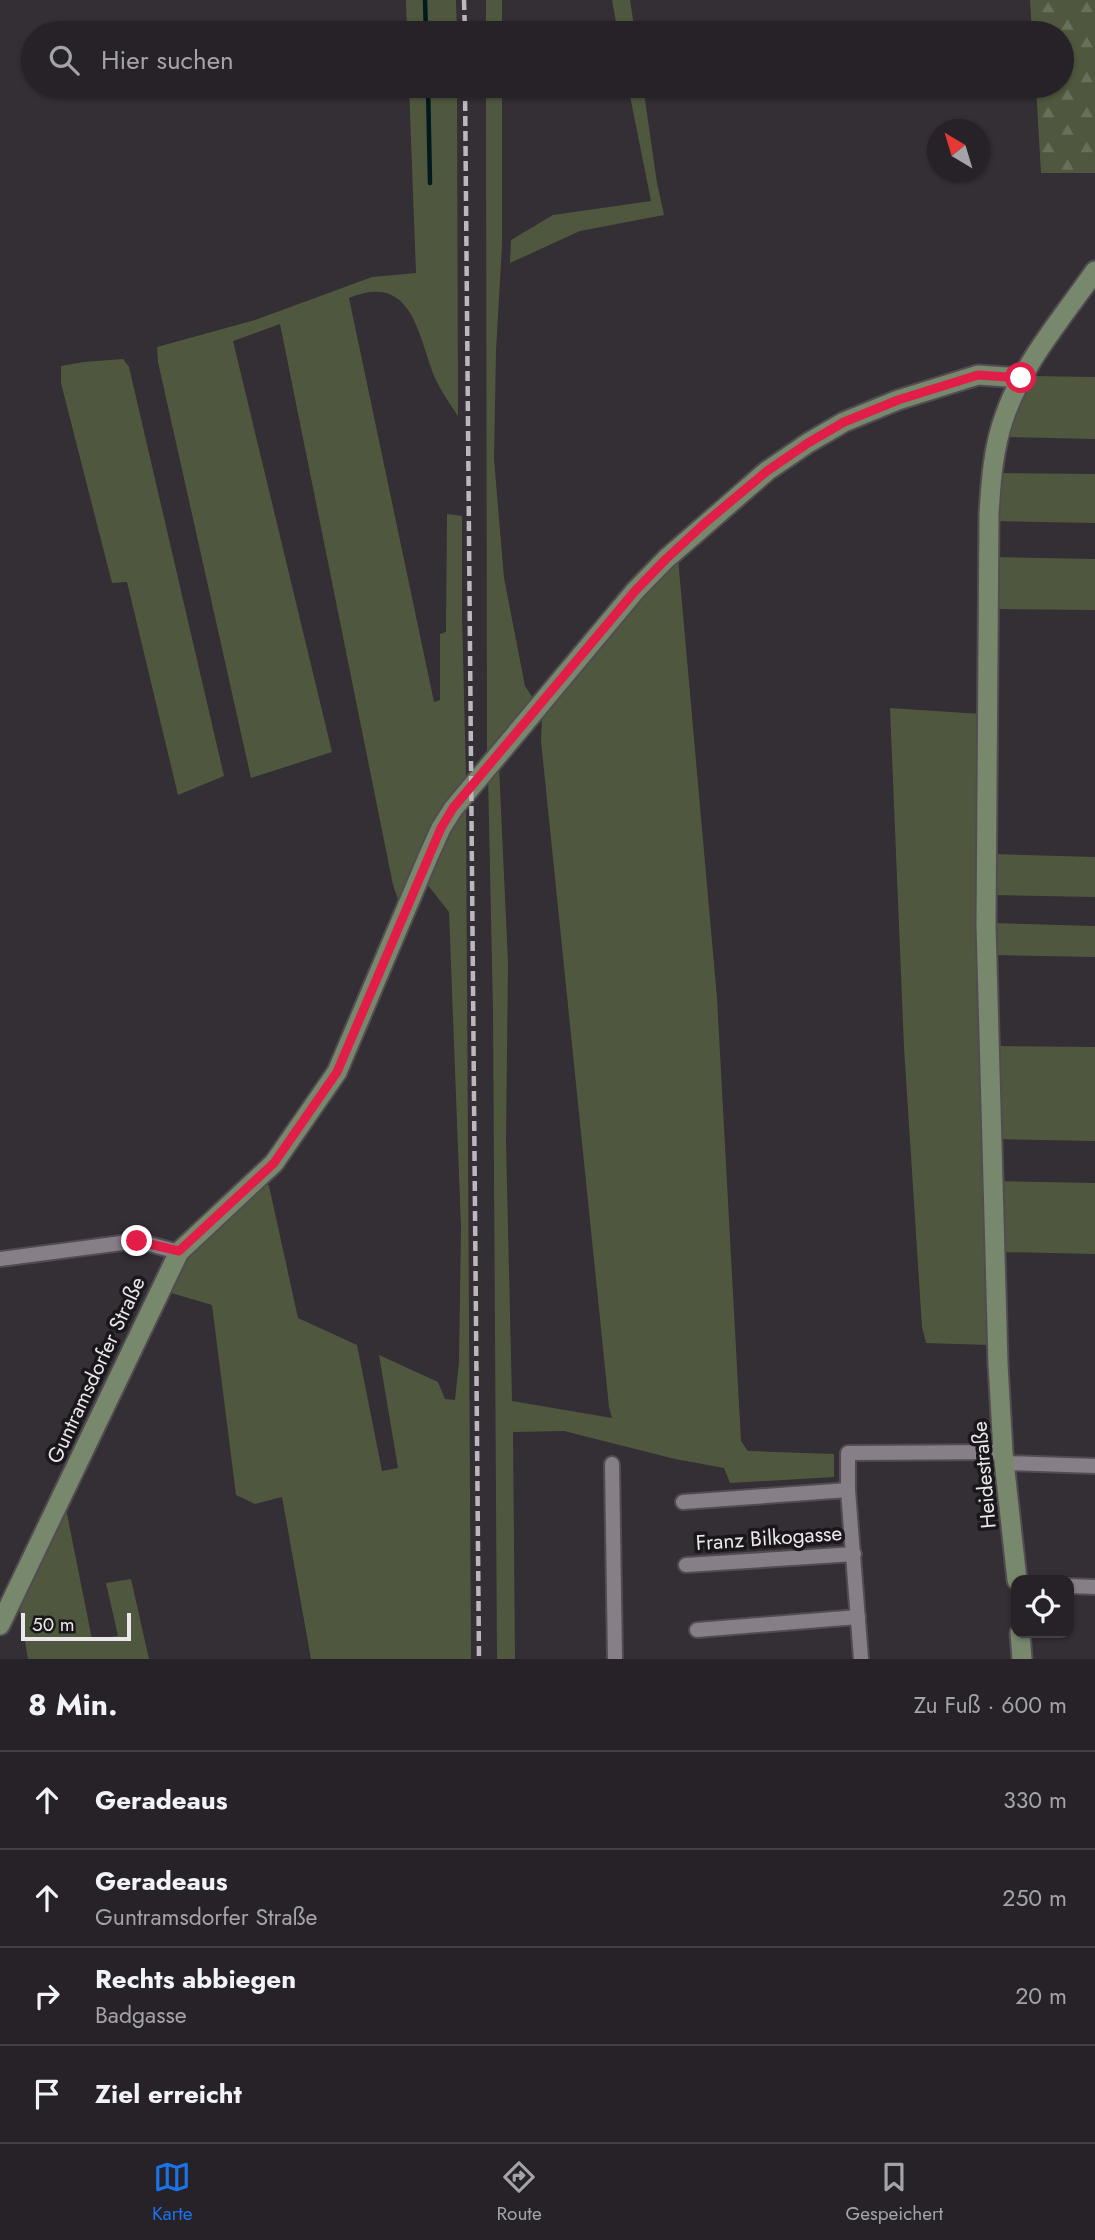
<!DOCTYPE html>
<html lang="de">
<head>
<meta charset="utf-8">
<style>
  :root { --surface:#272228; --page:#332f34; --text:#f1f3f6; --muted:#a4a4a8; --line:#433f45; --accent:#1a73e8 }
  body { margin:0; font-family:Jost,sans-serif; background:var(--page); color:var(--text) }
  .controls { position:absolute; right:21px; bottom:21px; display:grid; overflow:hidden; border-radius:14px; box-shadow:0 2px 5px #0004 }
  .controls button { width:63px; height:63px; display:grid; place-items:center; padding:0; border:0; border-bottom:2px solid var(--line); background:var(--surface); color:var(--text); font:35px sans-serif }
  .compass { position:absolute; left:927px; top:119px; width:63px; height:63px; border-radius:50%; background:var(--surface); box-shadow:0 2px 5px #0004; rotate:322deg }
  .scale { position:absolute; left:21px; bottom:18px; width:110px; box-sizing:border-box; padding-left:7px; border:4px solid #ebe7eb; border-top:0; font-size:19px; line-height:24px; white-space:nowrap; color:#ebe7eb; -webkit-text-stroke:5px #1a171a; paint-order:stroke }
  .stop { position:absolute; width:21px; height:21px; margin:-16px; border:5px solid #e11d48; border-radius:50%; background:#fff }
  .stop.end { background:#e11d48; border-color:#fff; box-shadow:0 2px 7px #0008 }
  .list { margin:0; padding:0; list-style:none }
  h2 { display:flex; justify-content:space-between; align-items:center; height:91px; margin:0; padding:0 28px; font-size:30px }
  h2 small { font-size:23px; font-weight:400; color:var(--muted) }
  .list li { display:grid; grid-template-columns:46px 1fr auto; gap:21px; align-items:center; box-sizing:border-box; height:98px; padding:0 28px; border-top:2px solid var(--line) }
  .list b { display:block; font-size:26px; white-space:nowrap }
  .list p { margin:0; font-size:23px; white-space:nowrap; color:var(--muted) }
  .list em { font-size:23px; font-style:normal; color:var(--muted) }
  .icon { flex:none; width:38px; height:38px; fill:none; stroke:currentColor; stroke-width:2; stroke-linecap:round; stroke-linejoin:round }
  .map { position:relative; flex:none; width:1095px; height:1659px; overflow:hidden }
  .search { position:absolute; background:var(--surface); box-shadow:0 2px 5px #0004; left:21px; right:21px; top:21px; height:77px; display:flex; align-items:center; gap:18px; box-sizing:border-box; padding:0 24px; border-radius:38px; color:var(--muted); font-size:26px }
  .sheet { height:483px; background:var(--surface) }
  nav { display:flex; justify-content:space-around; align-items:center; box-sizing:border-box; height:98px; border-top:2px solid var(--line); background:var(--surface); font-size:19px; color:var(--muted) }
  nav a { display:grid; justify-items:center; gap:4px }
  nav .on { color:var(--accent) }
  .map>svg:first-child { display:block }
  .grass { fill:#4f583e }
  .forest { fill:url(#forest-firs) }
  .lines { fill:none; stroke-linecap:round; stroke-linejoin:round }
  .stream { stroke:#001a1d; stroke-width:4.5 }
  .street-casing { stroke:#524c52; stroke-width:18 }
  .secondary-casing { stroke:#524c52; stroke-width:23 }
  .street { stroke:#877f87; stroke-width:14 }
  .secondary { stroke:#77886c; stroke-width:19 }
  .rail { stroke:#bcb7bc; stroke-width:4.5; stroke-dasharray:10 5; stroke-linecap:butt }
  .route { stroke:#e11d48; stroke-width:9 }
  .labels { text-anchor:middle; stroke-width:7; stroke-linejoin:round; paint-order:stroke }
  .street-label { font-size:21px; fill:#ebe7eb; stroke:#1a171a }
</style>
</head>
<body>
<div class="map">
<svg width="1095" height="1659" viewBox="0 0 1095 1659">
  <defs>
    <pattern id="forest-firs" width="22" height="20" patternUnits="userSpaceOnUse" patternTransform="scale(1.75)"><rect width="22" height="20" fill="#4f583e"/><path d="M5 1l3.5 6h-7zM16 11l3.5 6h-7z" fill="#68705a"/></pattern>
  </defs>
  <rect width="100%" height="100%" fill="#342e35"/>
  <g class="grass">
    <path d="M 406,0 L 456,0 L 457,33 L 407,33 Z"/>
    <rect x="486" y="0" width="16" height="33"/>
    <path d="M 612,0 L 630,0 L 635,33 L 618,33 Z"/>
    <path d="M 409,86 L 457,86 L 458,416 C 450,404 441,391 435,378 C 418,336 413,271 349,298 L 434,702 L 440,700 L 440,634 L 446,632 L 447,514 L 462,516 L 462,614 L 466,777 L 449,797 L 399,902 L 393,885 L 280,324 L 233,341 L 332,752 L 251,778 L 158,362 L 157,347 L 255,320 L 372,277 L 416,273 Z"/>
    <path d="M 486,86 L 502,86 L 502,245 L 496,351 L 494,459 L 504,578 L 525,686 L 535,701 L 487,754 Z"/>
    <path d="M 628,86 L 643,86 L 657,183 L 664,215 L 580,231 L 510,263 L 511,240 L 553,215 L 651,201 Z"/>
    <path d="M 123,359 L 129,367 L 224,776 L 178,795 L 127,582 L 112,583 L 61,383 L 61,366 L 84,362 Z"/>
    <path d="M 1031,376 L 1095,377 L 1095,439 L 1007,437 Z"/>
    <path d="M 999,473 L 1095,474 L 1095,523 L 996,521 Z"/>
    <path d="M 995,557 L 1095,559 L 1095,610 L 996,609 Z"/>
    <path d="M 678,558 L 717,998 L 741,1441 L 748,1451 L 834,1454 L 834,1477 L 730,1483 L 724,1468 L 675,1459 L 564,1431 L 513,1432 L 515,1659 L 497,1659 L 493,1012 L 488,773 L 499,766 L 508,963 L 506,1141 L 512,1401 L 612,1418 L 609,1407 L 541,741 L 542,719 L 643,595 Z"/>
    <path d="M 890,708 L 981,714 L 989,1345 L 926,1343 L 922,1327 L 904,1047 Z"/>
    <path d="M 466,810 L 471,1659 L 311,1659 L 282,1497 L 255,1504 L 236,1495 L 212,1305 L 168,1292 L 187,1255 L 265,1180 L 269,1186 L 298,1318 L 357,1345 L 382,1471 L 398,1468 L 379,1355 L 438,1382 L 445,1399 L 455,1400 L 459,1362 L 461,1227 L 449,912 L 427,884 L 458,819 Z"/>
    <path d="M 994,854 L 1095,857 L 1095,897 L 994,895 Z"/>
    <path d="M 994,923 L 1095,926 L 1095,957 L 994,955 Z"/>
    <path d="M 995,1046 L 1095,1047 L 1095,1141 L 997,1139 Z"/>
    <path d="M 996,1181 L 1095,1183 L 1095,1254 L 1000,1252 Z"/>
    <path d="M 66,1509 L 92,1639 L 118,1636 L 106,1583 L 131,1579 L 149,1659 L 28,1659 L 19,1607 Z"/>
  </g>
  <path class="forest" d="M 1030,0 L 1095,0 L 1095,173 L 1041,173 L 1036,86 L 1062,86 L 1062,33 L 1032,33 Z"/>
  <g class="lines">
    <g class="stream">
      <path d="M 425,0 L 426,33"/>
      <path d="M 428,86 L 430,183"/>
    </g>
    <g class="street-casing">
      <g id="street">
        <path d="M 0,1259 L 137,1241 L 179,1252"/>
        <path d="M 1005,1463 L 1095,1466"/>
        <path d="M 612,1464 L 615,1659"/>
        <path d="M 683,1502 L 848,1490"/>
        <path d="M 686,1565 L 854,1554"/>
        <path d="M 1069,1586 L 1095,1587"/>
        <path d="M 697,1630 L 858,1617"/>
        <path d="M 861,1659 L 848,1490 L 848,1453 L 1003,1452"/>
      </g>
    </g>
    <g class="secondary-casing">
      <g id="secondary">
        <path d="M 1017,1580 L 1003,1452 L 998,1364 L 986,925 L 989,514 C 991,482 993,449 1004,418 C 1022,364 1063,317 1095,271"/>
        <path d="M 0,1625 L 179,1252 L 274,1163 L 337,1072 L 428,857 L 441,828 L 453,809 L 635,591 L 666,559 L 767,471 L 808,443 L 844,422 L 898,400 L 978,375 L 1021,378"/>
        <path d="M 1020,1633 L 1022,1659"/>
      </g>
    </g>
    <use href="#street" class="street"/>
    <use href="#secondary" class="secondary"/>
    <g class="rail">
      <path d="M 464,0 L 465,33"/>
      <path d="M 465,86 L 479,1659"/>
    </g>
  </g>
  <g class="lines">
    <path class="route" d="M 137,1241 L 179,1251 L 274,1163 L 337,1072 L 441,828 L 453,808 L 635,591 L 666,559 L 705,523 L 767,471 L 808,443 L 844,422 L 898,400 L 978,375 L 1021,378"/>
  </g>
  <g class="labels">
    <g class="street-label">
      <text transform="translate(96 1370) rotate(-65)" y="7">Guntramsdorfer Straße</text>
      <text transform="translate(984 1475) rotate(-95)" y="7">Heidestraße</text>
      <text transform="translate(769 1538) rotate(-4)" y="7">Franz Bilkogasse</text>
    </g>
  </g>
</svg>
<div class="controls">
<button><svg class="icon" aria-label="locate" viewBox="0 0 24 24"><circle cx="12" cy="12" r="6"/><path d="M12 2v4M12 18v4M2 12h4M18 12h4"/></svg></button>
</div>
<svg class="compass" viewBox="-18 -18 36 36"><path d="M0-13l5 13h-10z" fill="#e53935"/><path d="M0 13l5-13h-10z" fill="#a4a4a8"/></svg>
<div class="scale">50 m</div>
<div class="stop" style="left:1021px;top:378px"></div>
<div class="stop end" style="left:137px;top:1241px"></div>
<div class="search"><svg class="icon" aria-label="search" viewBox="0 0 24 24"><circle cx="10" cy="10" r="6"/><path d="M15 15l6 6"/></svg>Hier suchen</div>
</div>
<section class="sheet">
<h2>8 Min.<small>Zu Fuß · 600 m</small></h2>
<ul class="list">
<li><svg class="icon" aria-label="ahead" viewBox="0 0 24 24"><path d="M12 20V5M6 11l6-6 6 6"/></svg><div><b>Geradeaus</b></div><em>330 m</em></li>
<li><svg class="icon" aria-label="ahead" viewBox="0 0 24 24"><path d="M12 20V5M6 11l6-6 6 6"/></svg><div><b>Geradeaus</b><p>Guntramsdorfer Straße</p></div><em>250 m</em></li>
<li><svg class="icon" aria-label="right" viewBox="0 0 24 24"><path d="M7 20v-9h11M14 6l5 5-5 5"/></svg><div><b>Rechts abbiegen</b><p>Badgasse</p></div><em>20 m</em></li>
<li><svg class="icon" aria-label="arrive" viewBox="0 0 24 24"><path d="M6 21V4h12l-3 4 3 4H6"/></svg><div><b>Ziel erreicht</b></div></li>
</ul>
</section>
<nav>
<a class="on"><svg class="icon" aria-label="map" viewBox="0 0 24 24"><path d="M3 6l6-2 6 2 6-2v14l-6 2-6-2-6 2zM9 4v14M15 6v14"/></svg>Karte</a>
<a><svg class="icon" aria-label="directions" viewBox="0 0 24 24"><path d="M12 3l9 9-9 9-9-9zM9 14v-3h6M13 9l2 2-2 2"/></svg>Route</a>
<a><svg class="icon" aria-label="saved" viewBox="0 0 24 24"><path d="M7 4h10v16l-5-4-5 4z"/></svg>Gespeichert</a>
</nav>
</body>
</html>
